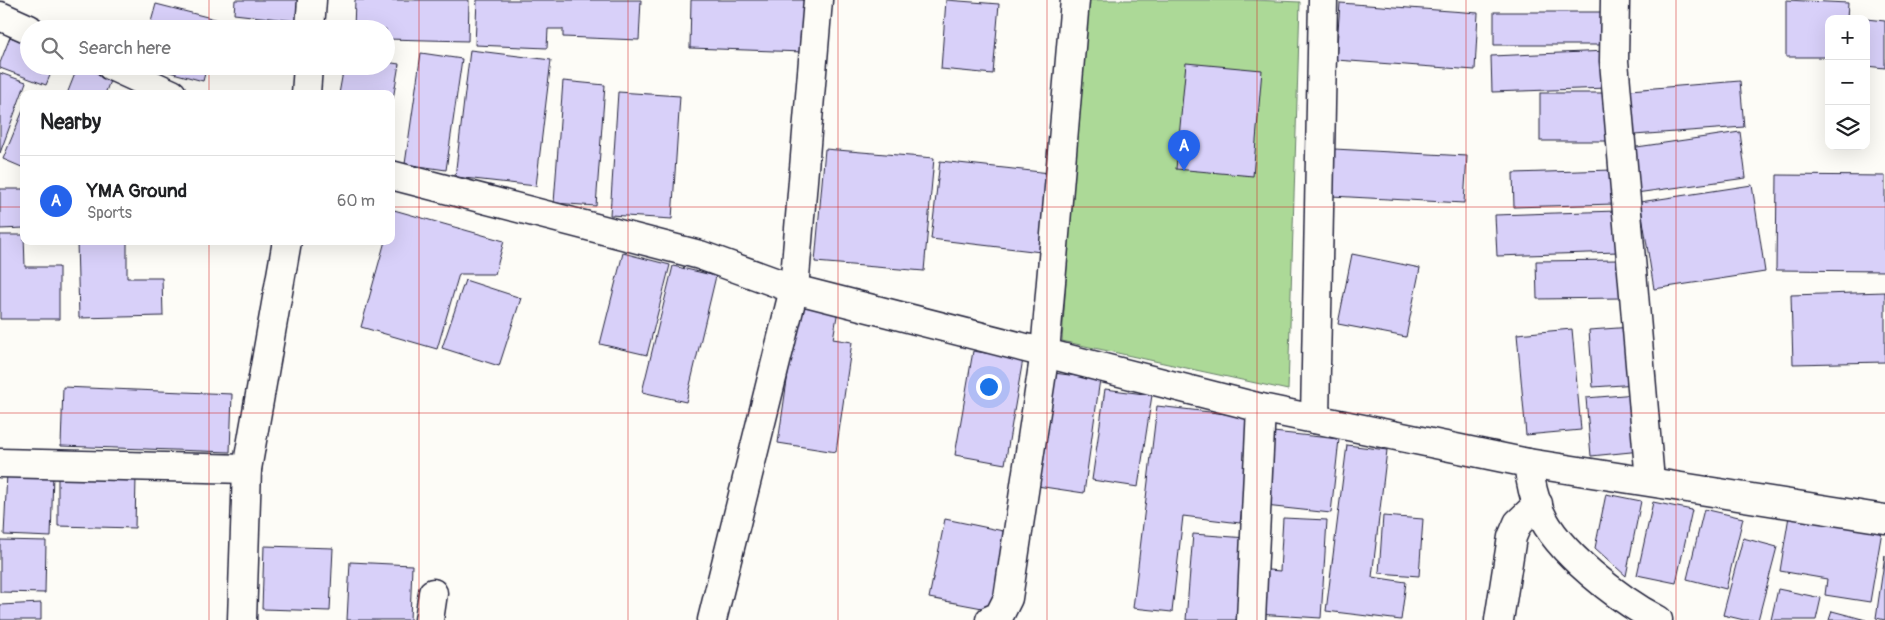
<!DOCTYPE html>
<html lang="en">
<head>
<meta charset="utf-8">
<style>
  :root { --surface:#fff; --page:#f2f2f2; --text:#202124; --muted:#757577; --line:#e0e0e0; --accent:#2563eb }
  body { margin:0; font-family:Pangolin,sans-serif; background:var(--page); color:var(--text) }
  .controls { position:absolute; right:15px; top:15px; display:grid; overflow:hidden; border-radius:10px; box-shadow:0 5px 20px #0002 }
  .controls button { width:45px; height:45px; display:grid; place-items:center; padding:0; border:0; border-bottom:1px solid var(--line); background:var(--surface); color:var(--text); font:25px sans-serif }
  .you { position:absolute; left:988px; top:386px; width:18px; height:18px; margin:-12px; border:4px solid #fff; border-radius:50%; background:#1a73e8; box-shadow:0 0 0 8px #1a73e833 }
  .badge { display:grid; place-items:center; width:32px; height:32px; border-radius:50%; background:var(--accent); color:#fff; font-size:16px; font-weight:700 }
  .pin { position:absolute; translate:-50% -41px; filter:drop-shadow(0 1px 2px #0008) }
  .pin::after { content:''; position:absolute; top:26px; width:18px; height:15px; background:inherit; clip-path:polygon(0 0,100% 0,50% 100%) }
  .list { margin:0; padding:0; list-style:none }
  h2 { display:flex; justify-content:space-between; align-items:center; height:65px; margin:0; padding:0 20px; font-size:21px }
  h2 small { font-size:16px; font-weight:400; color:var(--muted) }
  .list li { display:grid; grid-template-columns:32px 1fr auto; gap:15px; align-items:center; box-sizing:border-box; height:90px; padding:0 20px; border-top:1px solid var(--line) }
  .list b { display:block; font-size:19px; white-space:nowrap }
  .list p { margin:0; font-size:16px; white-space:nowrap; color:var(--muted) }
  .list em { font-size:16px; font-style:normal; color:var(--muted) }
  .icon { flex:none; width:28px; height:28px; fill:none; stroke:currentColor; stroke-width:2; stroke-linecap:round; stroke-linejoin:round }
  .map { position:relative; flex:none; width:1885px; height:620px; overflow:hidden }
  .search { position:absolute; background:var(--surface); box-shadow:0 5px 20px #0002; left:20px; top:20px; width:375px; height:55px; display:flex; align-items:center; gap:12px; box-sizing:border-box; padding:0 18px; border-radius:28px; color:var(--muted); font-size:19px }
  .panel { position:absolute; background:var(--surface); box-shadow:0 5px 20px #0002; left:20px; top:90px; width:375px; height:155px; border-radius:10px }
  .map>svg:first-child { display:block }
  .pitch { fill:#acd997; stroke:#677e69 }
  .building { fill:#d8d0f9; stroke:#22223b }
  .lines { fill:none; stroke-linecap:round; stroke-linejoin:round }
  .minor-casing { stroke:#22223b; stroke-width:31 }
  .minor { stroke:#fdfcf7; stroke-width:28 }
  .grid { fill:none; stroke:#d62828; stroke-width:1; stroke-opacity:0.55 }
</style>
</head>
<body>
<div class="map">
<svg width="1885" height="620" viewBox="0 0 1885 620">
  <rect width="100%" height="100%" fill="#fdfcf7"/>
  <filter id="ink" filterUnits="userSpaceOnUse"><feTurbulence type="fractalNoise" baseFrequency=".02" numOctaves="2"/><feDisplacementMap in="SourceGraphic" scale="10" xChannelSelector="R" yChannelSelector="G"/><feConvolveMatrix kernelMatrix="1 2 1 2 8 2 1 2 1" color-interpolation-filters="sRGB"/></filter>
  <g filter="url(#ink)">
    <path class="pitch" d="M 1084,0 L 1253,0 L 1300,2 L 1288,390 L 1062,341 Z"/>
    <g class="building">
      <path d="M 235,0 L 307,0 L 305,22 L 234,14 Z"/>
      <path d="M 355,0 L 469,0 L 468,41 L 386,39 L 386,29 L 354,29 Z"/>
      <path d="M 477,0 L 641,0 L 639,40 L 563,37 L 563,29 L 548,29 L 547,48 L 475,45 Z"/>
      <path d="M 691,0 L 804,0 L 803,52 L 690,48 Z"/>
      <path d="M 946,0 L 999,4 L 993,74 L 941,69 Z"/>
      <path d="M 1786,0 L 1848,3 L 1847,19 L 1829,19 L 1829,57 L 1786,57 Z"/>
      <path d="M 1340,3 L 1478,13 L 1475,70 L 1336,60 Z"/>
      <path d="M 156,4 L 219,20 L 217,29 L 149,29 Z"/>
      <rect x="1494" y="12" width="113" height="33"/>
      <path d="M 1866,19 L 1885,21 L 1885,68 L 1866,66 Z"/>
      <path d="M 10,37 L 29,44 L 29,66 L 54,66 L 46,85 L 0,68 L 0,63 Z"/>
      <path d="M 470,50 L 551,60 L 536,186 L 455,177 Z"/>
      <path d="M 1607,51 L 1608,88 L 1492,92 L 1491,56 Z"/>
      <path d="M 421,53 L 462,59 L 446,170 L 405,164 Z"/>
      <path d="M 386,62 L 399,64 L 391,111 L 391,94 L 339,94 L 344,66 L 386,66 Z"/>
      <path d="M 1186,63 L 1262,70 L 1253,176 L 1176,169 Z"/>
      <path d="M 78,66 L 111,78 L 105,94 L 67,94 Z"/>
      <path d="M 147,66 L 207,66 L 203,81 Z"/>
      <path d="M 0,73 L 26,82 L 0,153 Z"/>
      <path d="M 563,81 L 605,85 L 596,206 L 554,203 Z"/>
      <path d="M 1740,81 L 1744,127 L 1634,135 L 1630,90 Z"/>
      <path d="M 618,92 L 680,96 L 672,219 L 610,215 Z"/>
      <rect x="1540" y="93" width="69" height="48"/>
      <path d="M 24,108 L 24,168 L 3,159 Z"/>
      <path d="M 1740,132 L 1746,178 L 1636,193 L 1630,148 Z"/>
      <path d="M 825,149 L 934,158 L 924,271 L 815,262 Z"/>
      <path d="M 1334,149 L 1467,156 L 1464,203 L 1331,196 Z"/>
      <path d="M 940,161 L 1050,173 L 1041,252 L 931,239 Z"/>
      <path d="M 1613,170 L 1614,204 L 1514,207 L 1513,173 Z"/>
      <path d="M 1777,175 L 1885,176 L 1885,271 L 1776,270 Z"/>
      <path d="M 1752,185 L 1765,272 L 1654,289 L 1640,202 Z"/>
      <path d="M 0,189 L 24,189 L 24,228 L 0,229 Z"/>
      <path d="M 394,210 L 504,241 L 495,274 L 459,274 L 437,349 L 361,327 L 385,241 L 391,241 L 391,220 Z"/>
      <path d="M 1617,211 L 1618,252 L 1497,256 L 1495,215 Z"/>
      <path d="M 0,235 L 24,235 L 25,267 L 59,267 L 59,319 L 0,319 Z"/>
      <path d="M 77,241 L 127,241 L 127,278 L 162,278 L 163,316 L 79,318 Z"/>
      <path d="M 623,253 L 670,265 L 647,355 L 600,344 Z"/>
      <path d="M 1352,254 L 1420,268 L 1406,337 L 1338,324 Z"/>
      <path d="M 1620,260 L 1620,298 L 1537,299 L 1536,261 Z"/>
      <path d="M 673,266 L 716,276 L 686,402 L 642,392 Z"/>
      <path d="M 465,280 L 521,298 L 499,366 L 442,348 Z"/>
      <path d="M 1885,292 L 1885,362 L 1793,364 L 1791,295 Z"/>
      <path d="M 798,304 L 838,310 L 833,339 L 852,342 L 836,452 L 778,443 Z"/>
      <path d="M 1633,327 L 1637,384 L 1593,387 L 1589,330 Z"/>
      <path d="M 1572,329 L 1581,430 L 1526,435 L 1517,334 Z"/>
      <path d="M 973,351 L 1023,359 L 1005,464 L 955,455 Z"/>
      <path d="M 1054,373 L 1100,379 L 1084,493 L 1037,486 Z"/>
      <path d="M 63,387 L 232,394 L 230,452 L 61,446 Z"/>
      <path d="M 1105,389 L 1152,395 L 1138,487 L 1092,480 Z"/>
      <path d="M 1636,394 L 1641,451 L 1591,456 L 1586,398 Z"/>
      <path d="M 1157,406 L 1253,417 L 1240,523 L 1183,516 L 1172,612 L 1133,608 Z"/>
      <path d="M 1273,432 L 1339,439 L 1331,513 L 1265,506 Z"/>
      <path d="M 1347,445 L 1387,450 L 1372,577 L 1406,582 L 1401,620 L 1326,611 Z"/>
      <path d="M 7,473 L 53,474 L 51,537 L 4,535 Z"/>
      <path d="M 58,475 L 136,476 L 135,528 L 58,526 Z"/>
      <path d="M 1606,494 L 1641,501 L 1626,576 L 1595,548 Z"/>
      <path d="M 1653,502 L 1692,510 L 1676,583 L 1637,575 Z"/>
      <path d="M 1704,509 L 1743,518 L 1726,589 L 1687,579 Z"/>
      <path d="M 1383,516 L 1423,519 L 1419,576 L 1379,573 Z"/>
      <path d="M 1789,516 L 1882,531 L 1870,602 L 1825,595 L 1827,579 L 1780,571 Z"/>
      <path d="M 1283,518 L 1327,520 L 1321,618 L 1256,614 L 1258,569 L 1280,571 Z"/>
      <path d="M 945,519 L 1008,532 L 993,610 L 929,598 Z"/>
      <path d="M 1193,534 L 1247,538 L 1241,620 L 1186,620 Z"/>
      <path d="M 1743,538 L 1777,547 L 1758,620 L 1744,620 L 1723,615 Z"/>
      <path d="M 0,540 L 46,541 L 45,593 L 0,592 Z"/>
      <path d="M 264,546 L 333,548 L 330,611 L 262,609 Z"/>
      <path d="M 1885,555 L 1885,620 L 1876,618 Z"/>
      <path d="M 350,562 L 412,565 L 410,620 L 347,620 Z"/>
      <path d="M 1778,589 L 1821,598 L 1816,620 L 1771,620 Z"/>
      <path d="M 41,603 L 41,620 L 0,620 L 0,605 Z"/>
      <path d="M 1832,611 L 1866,620 L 1829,620 Z"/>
    </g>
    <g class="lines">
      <g class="minor-casing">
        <g id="minor">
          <path d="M 1615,0 L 1614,61 L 1650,481"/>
          <path d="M 0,16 L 29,29"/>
          <path d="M 310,29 L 312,0"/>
          <path d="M 111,66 L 172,94"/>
          <path d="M 306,94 L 308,66"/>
          <path d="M 391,175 L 700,255 L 794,289 L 1261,408 L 1528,463 C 1530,479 1533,496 1540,512 C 1557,552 1620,600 1658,620"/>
          <path d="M 1315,419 L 1323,0"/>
          <path d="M 0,463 L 247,469"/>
          <path d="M 1528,463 L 1885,519"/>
          <path d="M 242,620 L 247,469 L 287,241"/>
          <path d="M 429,620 L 433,593"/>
          <path d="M 712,620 L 794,289 L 818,0"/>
          <path d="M 990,620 L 999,616 L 1008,598 L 1045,352 L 1075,0"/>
          <path d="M 1251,620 L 1261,408"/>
          <path d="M 1499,620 L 1512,537 L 1518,523 L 1538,504"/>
        </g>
      </g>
      <use href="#minor" class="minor"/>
    </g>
  </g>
  <path class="grid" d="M 209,0 L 209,29M 419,0 L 419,620M 628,0 L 628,620M 838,0 L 838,620M 1047,0 L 1047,620M 1257,0 L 1257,620M 1466,0 L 1466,620M 1676,0 L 1676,620M 209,66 L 209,94M 0,207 L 24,207M 391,207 L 1885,207M 209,241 L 209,620M 0,413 L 1885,413"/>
</svg>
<div class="controls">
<button>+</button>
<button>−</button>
<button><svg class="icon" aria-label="layers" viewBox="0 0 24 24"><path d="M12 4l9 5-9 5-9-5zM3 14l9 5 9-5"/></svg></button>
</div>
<div class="you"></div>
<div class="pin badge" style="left:1184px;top:171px">A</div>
<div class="search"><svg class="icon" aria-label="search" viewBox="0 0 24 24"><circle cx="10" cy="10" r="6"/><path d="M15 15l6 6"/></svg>Search here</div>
<section class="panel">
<h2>Nearby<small></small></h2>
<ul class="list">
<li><span class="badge">A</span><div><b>YMA Ground</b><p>Sports</p></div><em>60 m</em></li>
</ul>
</section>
</div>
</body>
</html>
